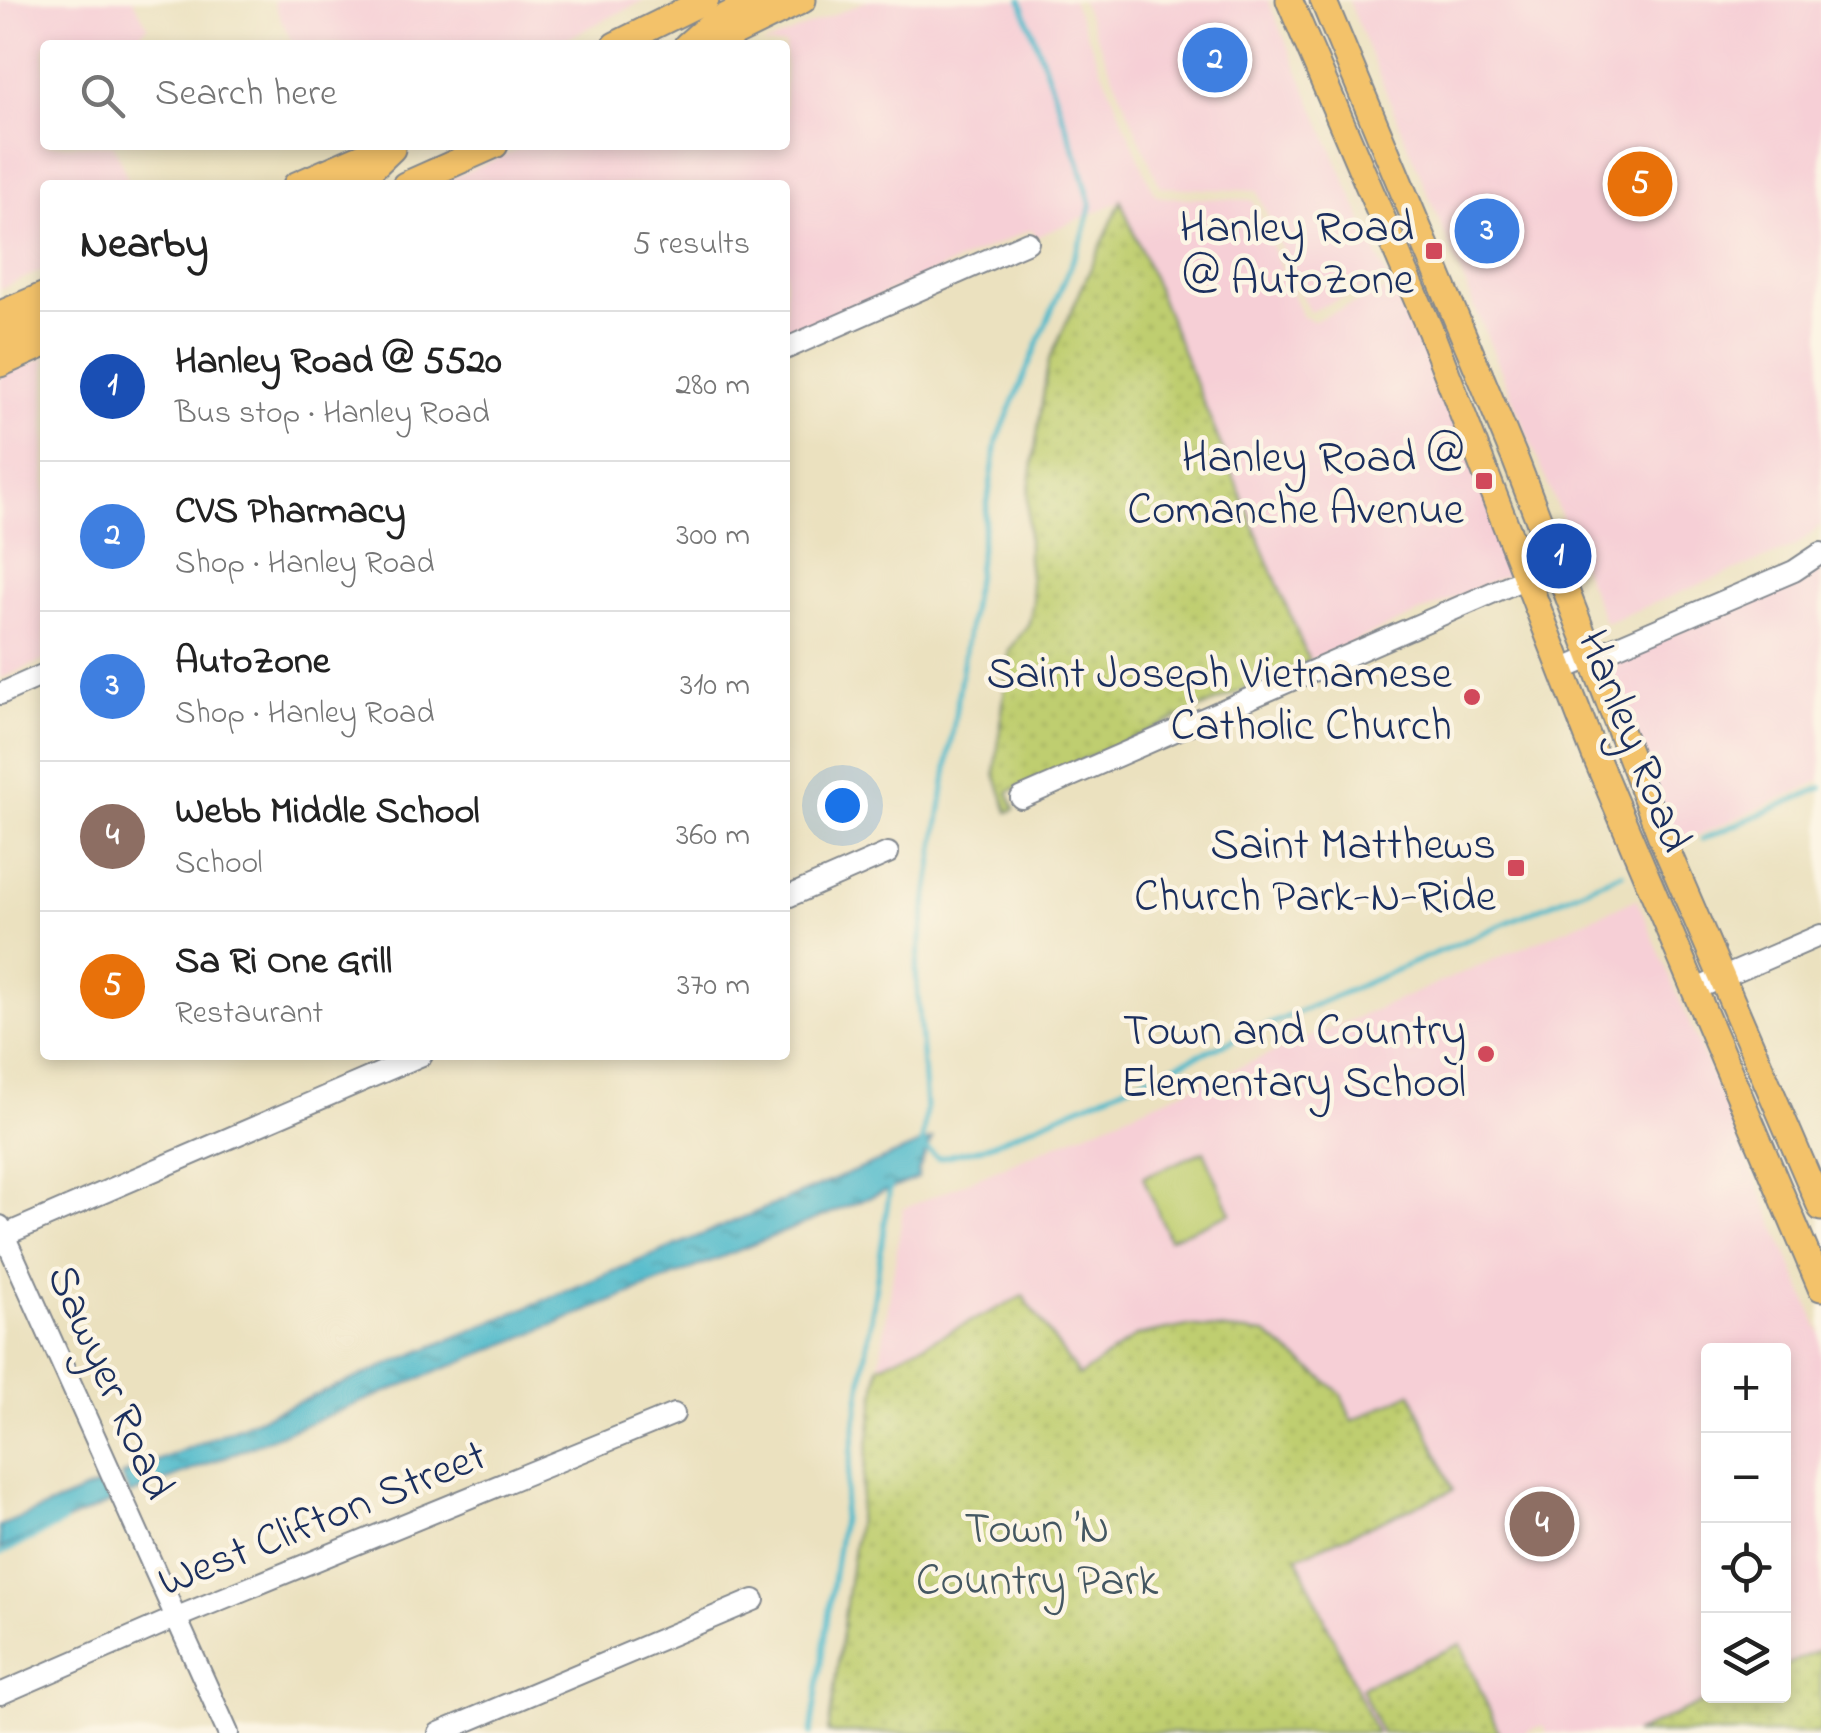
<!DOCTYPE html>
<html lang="en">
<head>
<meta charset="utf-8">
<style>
  :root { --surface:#fff; --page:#f6f6f6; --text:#222; --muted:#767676; --line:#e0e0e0; --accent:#0b8043 }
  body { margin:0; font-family:"Indie Flower",sans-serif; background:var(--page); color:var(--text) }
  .controls { position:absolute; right:30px; bottom:30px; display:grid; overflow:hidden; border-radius:10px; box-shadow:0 5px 15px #0003 }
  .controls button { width:90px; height:90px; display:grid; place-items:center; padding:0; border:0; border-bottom:2px solid var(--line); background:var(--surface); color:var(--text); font:50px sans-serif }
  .you { position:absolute; left:842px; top:805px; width:35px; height:35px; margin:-25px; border:8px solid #fff; border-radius:50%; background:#1a73e8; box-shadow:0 0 0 15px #1a73e833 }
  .badge { display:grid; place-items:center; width:65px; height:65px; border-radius:50%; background:var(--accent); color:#fff; font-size:32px; font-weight:700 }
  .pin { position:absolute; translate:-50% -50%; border:5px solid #fff; box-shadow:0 2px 10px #0006 }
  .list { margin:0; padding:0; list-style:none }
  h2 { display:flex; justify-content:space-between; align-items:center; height:130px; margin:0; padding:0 40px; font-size:42px }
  h2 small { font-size:32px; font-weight:400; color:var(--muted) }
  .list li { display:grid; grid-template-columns:65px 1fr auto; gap:30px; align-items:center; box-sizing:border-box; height:150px; padding:0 40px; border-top:2px solid var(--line) }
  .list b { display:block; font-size:38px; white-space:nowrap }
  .list p { margin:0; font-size:32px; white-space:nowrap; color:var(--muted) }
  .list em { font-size:32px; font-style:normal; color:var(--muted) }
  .icon { flex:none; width:55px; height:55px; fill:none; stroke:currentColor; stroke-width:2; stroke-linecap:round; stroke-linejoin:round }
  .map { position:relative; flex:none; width:1821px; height:1733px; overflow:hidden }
  .search { position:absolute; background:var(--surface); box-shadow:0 5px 15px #0003; left:40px; top:40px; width:750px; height:110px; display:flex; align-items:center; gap:25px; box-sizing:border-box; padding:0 35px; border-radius:10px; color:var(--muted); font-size:38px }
  .panel { position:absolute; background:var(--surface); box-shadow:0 5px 15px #0003; left:40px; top:180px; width:750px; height:880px; border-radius:10px }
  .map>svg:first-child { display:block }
  .built { fill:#f6cfd6 }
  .grass { fill:#bfce70; stroke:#6d7e67; stroke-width:2.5 }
  .park { fill:url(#park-dots); stroke:#6d7e67; stroke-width:2.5 }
  .water { fill:url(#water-ripples); stroke:#357494; stroke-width:2.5 }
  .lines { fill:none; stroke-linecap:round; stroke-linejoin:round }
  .stream { stroke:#4fbacb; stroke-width:5 }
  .minor-casing { stroke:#83888e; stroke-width:24 }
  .major-casing { stroke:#83888e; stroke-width:29 }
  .minor { stroke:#fff; stroke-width:20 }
  .major { stroke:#f3c26a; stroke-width:25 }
  .poi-dot { fill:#d1495b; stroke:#fcf5e5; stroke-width:4 }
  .labels { text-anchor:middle; stroke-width:9; stroke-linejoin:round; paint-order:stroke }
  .poi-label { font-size:45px; fill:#1b2f5e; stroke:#fcf5e5; text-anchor:end }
  .street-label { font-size:45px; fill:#1b2f5e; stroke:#fcf5e5 }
  .park-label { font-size:45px; fill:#445762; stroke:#fcf5e5 }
</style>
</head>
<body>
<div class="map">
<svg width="1821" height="1733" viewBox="0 0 1821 1733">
  <defs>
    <pattern id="park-dots" width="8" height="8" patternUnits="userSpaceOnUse" patternTransform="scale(2.5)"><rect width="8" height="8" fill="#bfce70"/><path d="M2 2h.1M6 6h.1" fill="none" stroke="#a4b163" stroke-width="1.8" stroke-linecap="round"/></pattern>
    <pattern id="water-ripples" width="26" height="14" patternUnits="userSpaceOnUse" patternTransform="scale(2.5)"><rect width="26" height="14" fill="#4fbacb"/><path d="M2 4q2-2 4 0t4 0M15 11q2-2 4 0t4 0" fill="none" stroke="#4198a8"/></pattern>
  </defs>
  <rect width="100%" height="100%" fill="#fcf5e5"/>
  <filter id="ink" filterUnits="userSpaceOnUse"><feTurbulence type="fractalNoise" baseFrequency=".01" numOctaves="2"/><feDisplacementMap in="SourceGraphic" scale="20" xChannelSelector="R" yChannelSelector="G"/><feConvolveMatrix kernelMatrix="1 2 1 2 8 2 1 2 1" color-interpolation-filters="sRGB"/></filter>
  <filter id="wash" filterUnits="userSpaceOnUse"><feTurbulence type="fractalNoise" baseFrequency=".0048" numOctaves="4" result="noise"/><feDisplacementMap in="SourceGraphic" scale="40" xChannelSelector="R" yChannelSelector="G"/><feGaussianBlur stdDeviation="2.25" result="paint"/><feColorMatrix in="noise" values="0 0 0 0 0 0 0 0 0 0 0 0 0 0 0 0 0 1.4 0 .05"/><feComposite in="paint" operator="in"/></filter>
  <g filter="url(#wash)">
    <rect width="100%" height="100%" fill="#ebe1bf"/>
    <g class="built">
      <path d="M 0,0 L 133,0 L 148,26 L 129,45 L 45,45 L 45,145 L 114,145 L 130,185 L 45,185 L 45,269 L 0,289 Z"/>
      <path d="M 277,0 L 645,0 L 554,45 L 293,45 L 273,2 Z"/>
      <path d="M 868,0 L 1072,0 L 1154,193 L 1161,197 L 1252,200 L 1302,316 L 1313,321 L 1392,288 L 1397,281 L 1278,0 L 1421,334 L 1514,572 L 1309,661 L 1121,201 L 1036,237 L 1032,229 L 785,337 L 785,185 L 435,185 L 528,145 L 785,145 L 785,45 L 763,45 Z"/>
      <path d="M 1081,0 L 1268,0 L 1388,279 L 1309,312 L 1257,191 L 1160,187 Z"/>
      <path d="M 1348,0 L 1821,0 L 1821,525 L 1796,546 L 1605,623 Z"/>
      <path d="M 45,357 L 45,660 L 0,679 L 0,376 Z"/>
      <path d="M 1821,566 L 1821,781 L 1676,845 L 1603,664 L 1798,580 Z"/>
      <path d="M 1637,899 L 1821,1334 L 1821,1649 L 1784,1666 L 1784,1350 L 1708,1350 L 1708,1696 L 1718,1696 L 1634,1733 L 1547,1733 L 1543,1725 L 1524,1733 L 1376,1733 L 1296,1557 L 1452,1490 L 1411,1394 L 1351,1421 L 1136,1336 L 1079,1377 L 879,1366 L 903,1209 Z"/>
    </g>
    <path class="grass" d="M 1204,1151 L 1231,1213 L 1169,1239 L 1143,1177 Z"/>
    <g class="park">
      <path d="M 1121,201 L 1309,661 L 1008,792 L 1015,809 L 1008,812 L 995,774 L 1009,651 L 1029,623 L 1033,602 L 1028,559 L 1028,496 L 1048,363 Z"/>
      <path d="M 1023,1296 L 1079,1376 L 1136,1336 L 1188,1326 L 1266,1334 L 1340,1392 L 1352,1421 L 1411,1393 L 1453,1490 L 1297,1557 L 1376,1733 L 828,1733 L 879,1366 Z"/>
      <path d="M 1461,1644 L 1499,1733 L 1381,1733 L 1361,1687 Z"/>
      <path d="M 1821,1649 L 1821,1733 L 1634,1733 L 1718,1696 L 1784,1696 L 1784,1666 Z"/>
    </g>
    <g class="water">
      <path d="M 932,1139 L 918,1171 L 918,1178 L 130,1495 L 121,1476 Z"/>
      <path d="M 104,1483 L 112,1502 L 0,1549 L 0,1526 Z"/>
    </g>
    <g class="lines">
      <g class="stream">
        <path d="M 1703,839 L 1821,788"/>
        <path d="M 922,1146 L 938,1158 L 982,1148 L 1622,873"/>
        <path d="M 919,1148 L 922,1146 L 926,1108 L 916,971 L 997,441 L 1084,233 L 1091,205 L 1079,162 L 1021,0"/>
        <path d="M 0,1554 L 64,1522"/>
        <path d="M 811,1733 L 890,1187"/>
      </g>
    </g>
  </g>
  <g filter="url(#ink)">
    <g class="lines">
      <g class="minor-casing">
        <g id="minor">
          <path d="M 785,349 L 1028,242"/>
          <path d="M 1562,670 L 1794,571 L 1821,553"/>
          <path d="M 0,694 L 45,674"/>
          <path d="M 1021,798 L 1526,578"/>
          <path d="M 785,898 L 888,853"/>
          <path d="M 1694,990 L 1821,935"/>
          <path d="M 0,1226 L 228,1733"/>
          <path d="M 0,1237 L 422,1055"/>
          <path d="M 0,1694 L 175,1618 L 674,1414"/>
          <path d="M 439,1733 L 754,1600"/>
        </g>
      </g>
      <g class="major-casing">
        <g id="major">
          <path d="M 1289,0 L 1430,330 L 1594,753 L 1821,1288"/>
          <path d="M 1323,0 L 1516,461 L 1660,834 L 1821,1208"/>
          <path d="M 615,45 L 706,0"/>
          <path d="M 687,45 L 711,24 L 758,0"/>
          <path d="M 711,45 L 803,0"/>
          <path d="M 296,185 L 388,145"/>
          <path d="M 342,185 L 366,174 L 392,149"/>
          <path d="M 405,185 L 495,145"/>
          <path d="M 0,314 L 45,295"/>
          <path d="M 0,338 L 45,318"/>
          <path d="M 0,364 L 45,344"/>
        </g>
      </g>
      <use href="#minor" class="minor"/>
      <use href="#major" class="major"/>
    </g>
  </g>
  <g class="poi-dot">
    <rect x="1424" y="241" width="20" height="20" rx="5"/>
    <rect x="1474" y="471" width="20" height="20" rx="5"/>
    <circle cx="1472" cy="697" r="10"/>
    <rect x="1506" y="858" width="20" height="20" rx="5"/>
    <circle cx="1486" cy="1054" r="10"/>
  </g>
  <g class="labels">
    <g class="poi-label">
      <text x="1414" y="241">Hanley Road<tspan x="1414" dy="52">@ AutoZone</tspan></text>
      <text x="1464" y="471">Hanley Road @<tspan x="1464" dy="52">Comanche Avenue</tspan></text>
      <text x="1452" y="687">Saint Joseph Vietnamese<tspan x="1452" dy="52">Catholic Church</tspan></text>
      <text x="1496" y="858">Saint Matthews<tspan x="1496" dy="52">Church Park-N-Ride</tspan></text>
      <text x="1466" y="1044">Town and Country<tspan x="1466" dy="52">Elementary School</tspan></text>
    </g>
    <g class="street-label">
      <text transform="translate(1637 740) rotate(68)" y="16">Hanley Road</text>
      <text transform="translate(113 1381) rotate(66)" y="16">Sawyer Road</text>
      <text transform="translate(321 1516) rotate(-22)" y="16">West Clifton Street</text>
    </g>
    <g class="park-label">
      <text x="1037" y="1542">Town ’N<tspan x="1037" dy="52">Country Park</tspan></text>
    </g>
  </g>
</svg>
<div class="controls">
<button>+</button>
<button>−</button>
<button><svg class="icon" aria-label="locate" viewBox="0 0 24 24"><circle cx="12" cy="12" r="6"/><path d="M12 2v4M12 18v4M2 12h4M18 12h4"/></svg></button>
<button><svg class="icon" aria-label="layers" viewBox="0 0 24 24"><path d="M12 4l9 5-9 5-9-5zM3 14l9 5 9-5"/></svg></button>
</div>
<div class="you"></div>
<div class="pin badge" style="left:1559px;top:556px;background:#1a4fb4">1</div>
<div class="pin badge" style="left:1215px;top:60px;background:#3f7fe0">2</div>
<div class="pin badge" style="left:1487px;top:231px;background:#3f7fe0">3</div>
<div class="pin badge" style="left:1542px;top:1524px;background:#8d6e63">4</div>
<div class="pin badge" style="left:1640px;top:184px;background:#e8710a">5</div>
<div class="search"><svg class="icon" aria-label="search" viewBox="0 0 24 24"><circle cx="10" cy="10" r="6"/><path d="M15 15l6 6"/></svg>Search here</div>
<section class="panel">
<h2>Nearby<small>5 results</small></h2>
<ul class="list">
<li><span class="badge" style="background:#1a4fb4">1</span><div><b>Hanley Road @ 5520</b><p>Bus stop · Hanley Road</p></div><em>280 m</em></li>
<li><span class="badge" style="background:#3f7fe0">2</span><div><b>CVS Pharmacy</b><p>Shop · Hanley Road</p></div><em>300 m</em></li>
<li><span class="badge" style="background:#3f7fe0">3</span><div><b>AutoZone</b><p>Shop · Hanley Road</p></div><em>310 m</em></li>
<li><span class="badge" style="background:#8d6e63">4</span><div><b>Webb Middle School</b><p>School</p></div><em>360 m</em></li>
<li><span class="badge" style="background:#e8710a">5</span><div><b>Sa Ri One Grill</b><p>Restaurant</p></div><em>370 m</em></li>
</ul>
</section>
</div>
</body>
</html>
